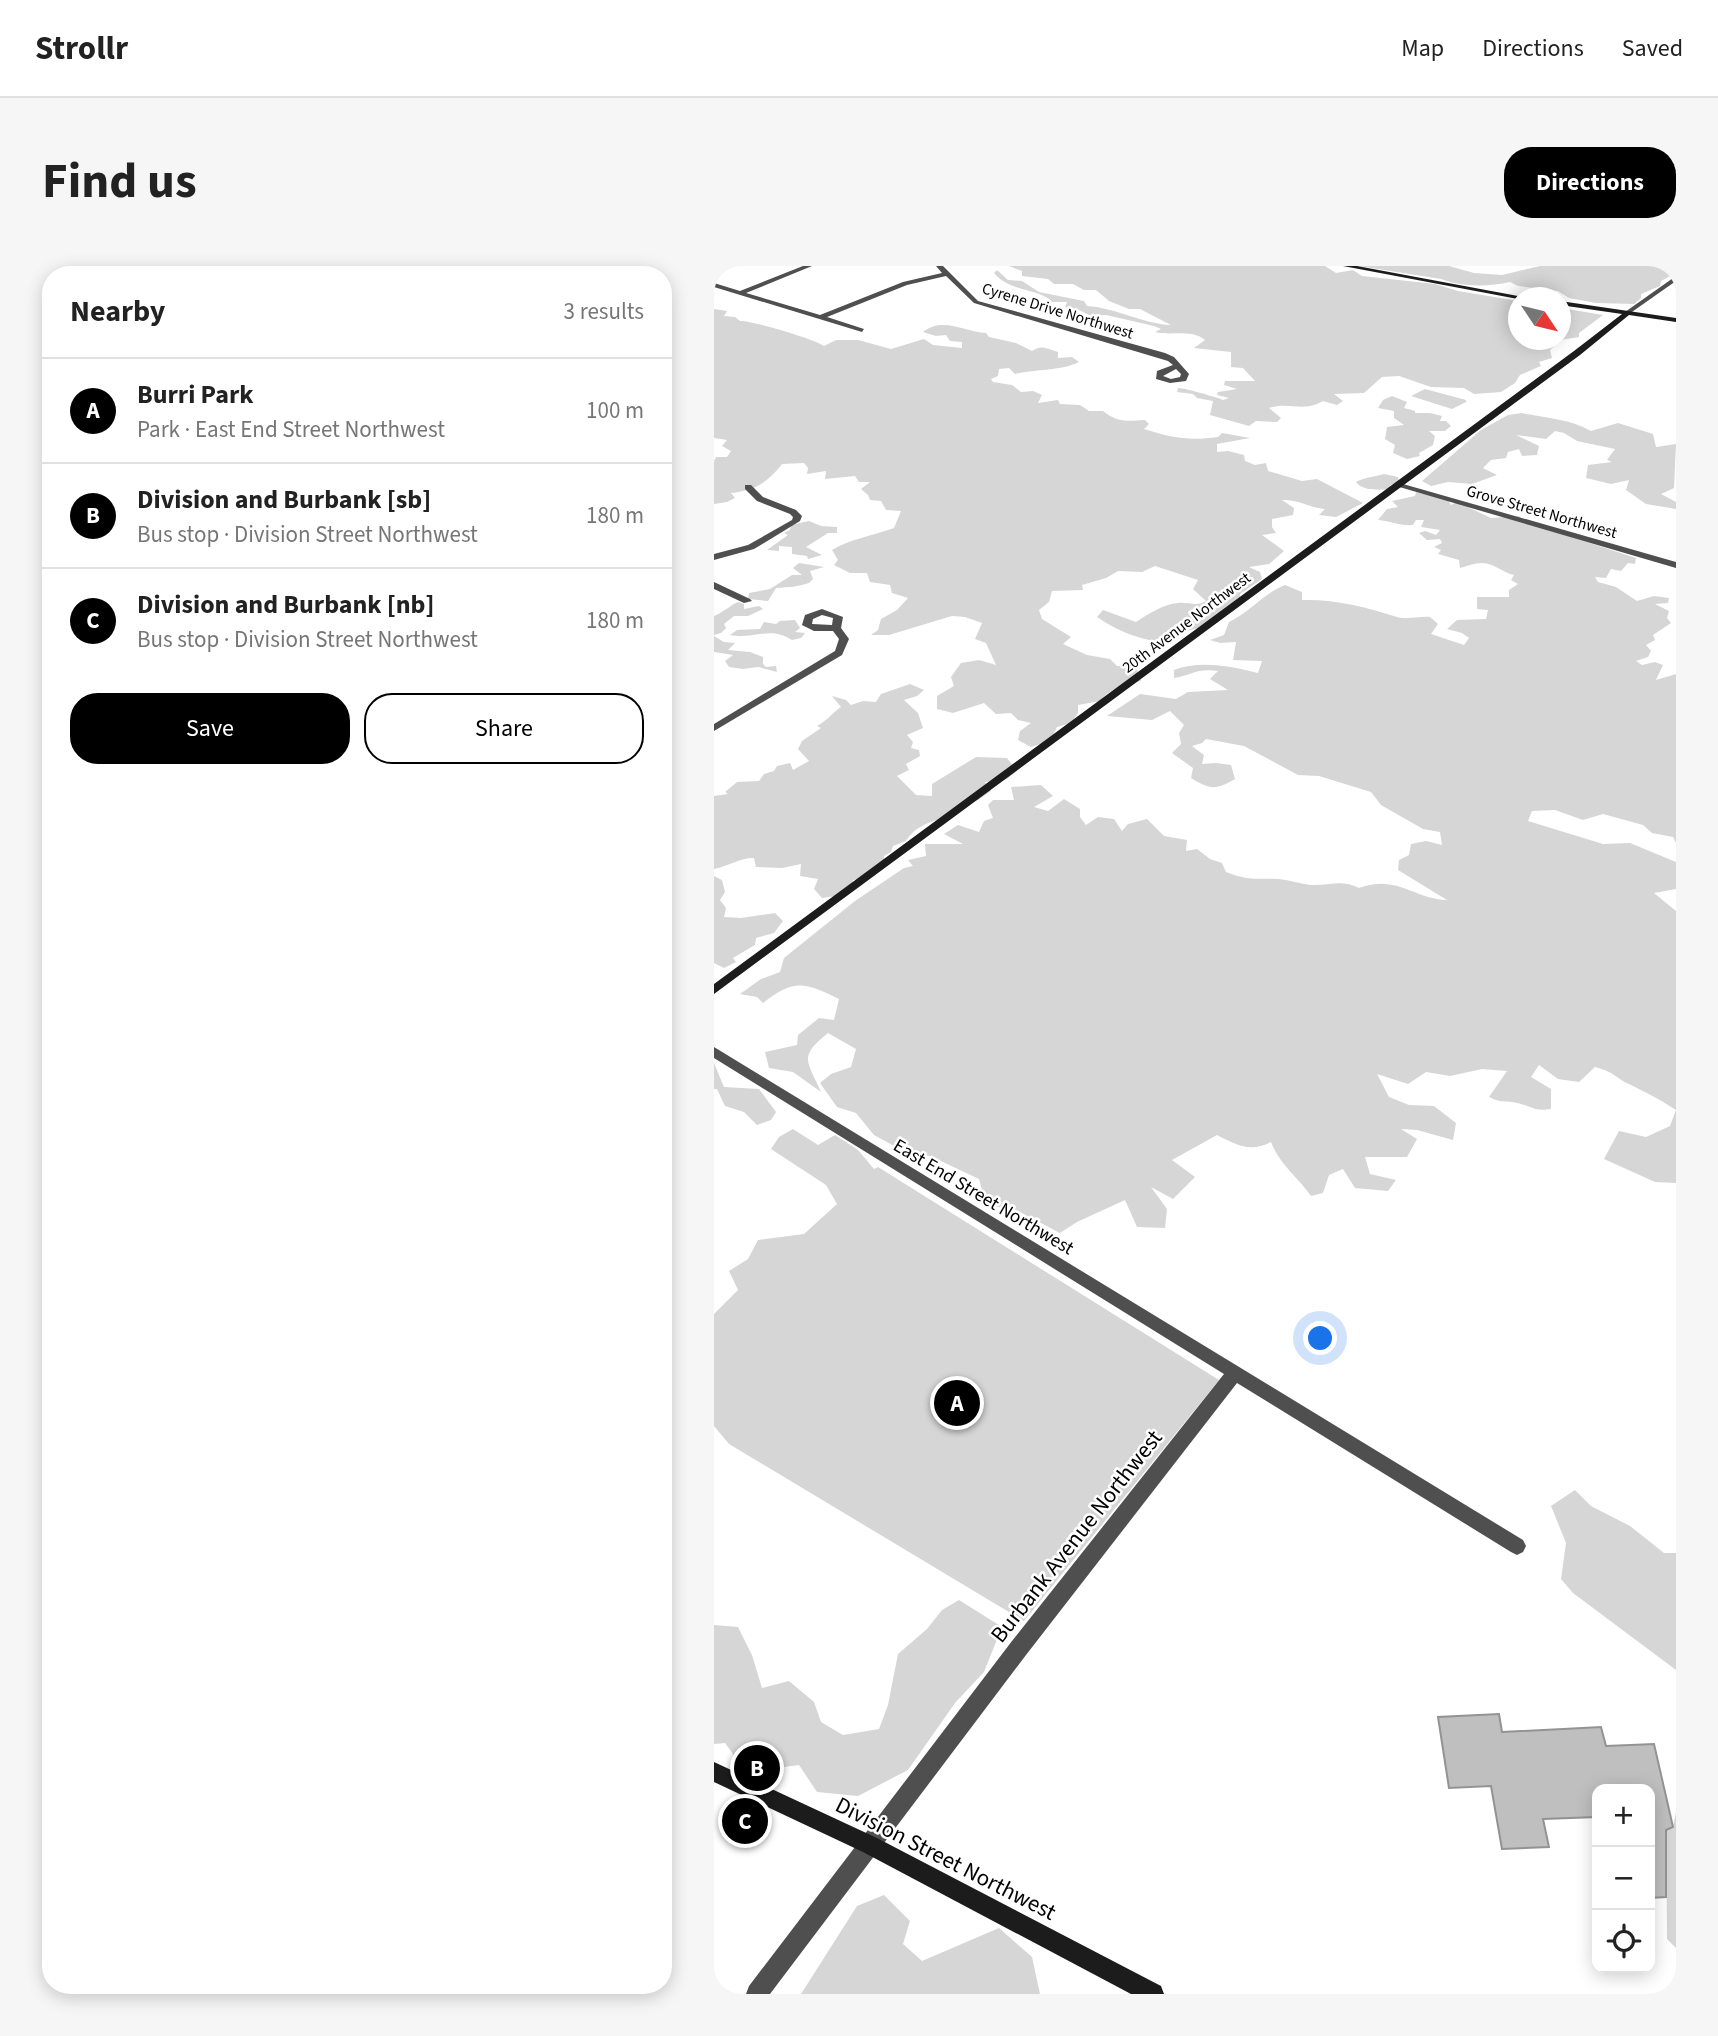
<!DOCTYPE html>
<html lang="en">
<head>
<meta charset="utf-8">
<style>
  :root { --surface:#fff; --page:#f6f6f6; --text:#222; --muted:#767676; --line:#e0e0e0; --accent:#000 }
  body { margin:0; font-family:"Source Sans 3",sans-serif; background:var(--page); color:var(--text) }
  .controls { position:absolute; right:21px; bottom:21px; display:grid; overflow:hidden; border-radius:14px; box-shadow:0 4px 18px #0003 }
  .controls button { width:63px; height:63px; display:grid; place-items:center; padding:0; border:0; border-bottom:2px solid var(--line); background:var(--surface); color:var(--text); font:35px sans-serif }
  .compass { position:absolute; left:794px; top:21px; width:63px; height:63px; border-radius:50%; background:var(--surface); box-shadow:0 4px 18px #0003; rotate:125deg }
  .you { position:absolute; left:607px; top:1073px; width:24px; height:24px; margin:-18px; border:5px solid #fff; border-radius:50%; background:#1a73e8; box-shadow:0 0 0 10px #1a73e833 }
  .badge { display:grid; place-items:center; width:46px; height:46px; border-radius:50%; background:var(--accent); color:#fff; font-size:23px; font-weight:700 }
  .pin { position:absolute; translate:-50% -50%; border:4px solid #fff; box-shadow:0 2px 7px #0006 }
  .list { margin:0; padding:0; list-style:none }
  h2 { display:flex; justify-content:space-between; align-items:center; height:91px; margin:0; padding:0 28px; font-size:30px }
  h2 small { font-size:23px; font-weight:400; color:var(--muted) }
  .list li { display:grid; grid-template-columns:46px 1fr auto; gap:21px; align-items:center; box-sizing:border-box; height:105px; padding:0 28px; border-top:2px solid var(--line) }
  .list b { display:block; font-size:26px; white-space:nowrap }
  .list p { margin:0; font-size:23px; white-space:nowrap; color:var(--muted) }
  .list em { font-size:23px; font-style:normal; color:var(--muted) }
  .actions { display:flex; gap:14px; padding:21px 28px }
  .actions a { flex:1; padding:16px 0; border:2px solid var(--accent); border-radius:28px; text-align:center; font-size:24px; color:var(--accent) }
  .actions .main { background:var(--accent); color:#fff }
  .icon { flex:none; width:38px; height:38px; fill:none; stroke:currentColor; stroke-width:2; stroke-linecap:round; stroke-linejoin:round }
  .map { position:relative; flex:none; width:962px; height:1728px; overflow:hidden; border-radius:28px }
  header { display:flex; align-items:center; gap:42px; box-sizing:border-box; height:98px; padding:0 35px; background:var(--surface); border-bottom:2px solid var(--line) }
  header strong { font-size:33px }
  nav { display:flex; gap:38px; margin-inline-start:auto; font-size:24px }
  .intro { display:flex; align-items:center; justify-content:space-between; box-sizing:border-box; height:168px; padding:0 42px }
  h1 { margin:0; font-size:49px }
  .button { padding:18px 32px; border-radius:28px; background:var(--accent); color:#fff; font-size:24px; font-weight:700 }
  main { display:flex; gap:42px; padding:0 42px }
  aside { flex:1; background:var(--surface); border-radius:28px; box-shadow:0 4px 18px #0003 }
  .map>svg:first-child { display:block }
  .green { fill:#d6d6d6 }
  .building { fill:#bfbfbf; stroke:#939393; stroke-width:2 }
  .lines { fill:none; stroke-linecap:round; stroke-linejoin:round }
  .street { fill:#4f4f4f; fill-rule:evenodd }
  .secondary { fill:#1c1c1c; fill-rule:evenodd }
  .labels { text-anchor:middle; stroke-width:5; stroke-linejoin:round; paint-order:stroke }
  .far-street-label { font-size:16px; fill:#000; stroke:#fff }
  .street-label { font-size:19px; fill:#000; stroke:#fff }
  .near-street-label { font-size:23px; fill:#000; stroke:#fff }
</style>
</head>
<body>
<header>
<strong>Strollr</strong>
<nav><a>Map</a><a>Directions</a><a>Saved</a></nav>
</header>
<div class="intro"><h1>Find us</h1><a class="button">Directions</a></div>
<main>
<aside>
<h2>Nearby<small>3 results</small></h2>
<ul class="list">
<li><span class="badge">A</span><div><b>Burri Park</b><p>Park · East End Street Northwest</p></div><em>100 m</em></li>
<li><span class="badge">B</span><div><b>Division and Burbank [sb]</b><p>Bus stop · Division Street Northwest</p></div><em>180 m</em></li>
<li><span class="badge">C</span><div><b>Division and Burbank [nb]</b><p>Bus stop · Division Street Northwest</p></div><em>180 m</em></li>
</ul>
<div class="actions"><a class="main">Save</a><a>Share</a></div>
</aside>
<div class="map">
<svg width="962" height="1728" viewBox="0 0 962 1728">
  <rect width="100%" height="100%" fill="#fff"/>
  <g class="green">
    <path d="M 295,0 L 611,0 L 622,7 L 639,4 L 648,10 L 721,18 L 744,25 L 804,35 L 804,74 L 846,74 L 847,42 L 889,49 L 865,67 L 865,71 L 846,74 L 836,84 L 838,92 L 825,96 L 827,100 L 806,109 L 801,117 L 787,126 L 760,128 L 750,122 L 717,121 L 685,110 L 668,111 L 650,127 L 620,128 L 629,135 L 623,139 L 609,135 C 589,147 575,135 555,142 L 567,152 L 563,156 L 542,155 L 535,160 L 496,149 L 499,135 L 483,132 L 479,128 L 463,126 L 464,122 C 471,122 502,131 509,134 L 515,132 L 503,129 L 504,126 L 523,123 L 510,119 L 511,115 L 541,115 L 529,102 L 517,101 L 517,86 L 480,82 L 491,74 C 478,63 456,70 441,66 L 447,63 L 440,60 L 392,49 L 377,50 L 365,44 L 351,41 L 353,36 L 338,36 C 328,23 295,26 280,7 L 283,4 L 294,14 L 308,15 L 325,26 L 370,35 L 373,40 C 403,42 429,58 457,59 L 426,43 L 415,43 L 395,35 L 382,24 L 370,24 L 359,18 L 340,18 L 334,13 L 308,10 L 308,5 Z"/>
    <path d="M 645,0 L 735,0 L 760,7 L 788,9 L 826,0 L 962,0 L 962,7 L 947,15 L 946,20 L 927,28 L 927,32 L 920,38 L 882,37 L 855,32 L 844,25 L 804,20 L 796,16 C 774,21 748,21 727,13 Z"/>
    <path d="M 0,43 L 13,45 L 10,50 L 21,51 L 26,55 C 36,54 101,73 110,80 L 122,74 L 144,74 L 177,83 L 210,73 L 219,79 L 248,82 L 248,76 L 236,75 L 232,69 L 222,70 L 209,66 C 229,50 251,66 272,67 L 275,71 L 302,77 L 318,85 C 328,78 333,83 344,86 L 344,92 L 358,91 L 365,96 C 348,105 320,103 301,108 L 295,102 L 285,103 L 284,110 L 277,113 L 279,116 L 298,119 L 307,126 L 319,125 L 328,129 L 324,137 L 344,134 L 346,138 L 366,139 L 375,145 L 389,145 C 404,157 413,155 431,154 L 435,158 L 430,163 C 459,172 474,175 504,171 L 508,167 L 536,172 L 503,178 L 503,186 L 514,185 L 530,189 L 531,195 L 541,199 L 552,197 L 554,205 L 588,215 L 603,213 L 649,237 L 622,251 L 605,249 L 611,243 C 592,241 588,234 568,234 L 580,242 L 579,249 L 558,253 L 558,261 L 562,267 L 548,269 L 570,285 L 555,298 L 535,301 L 546,306 L 548,313 L 526,328 L 526,338 L 499,358 L 473,365 L 469,369 L 450,369 L 454,376 C 430,376 403,365 383,351 L 389,344 L 422,356 C 434,348 450,338 464,337 C 476,336 481,341 492,335 L 479,323 L 484,314 L 441,300 L 428,306 L 404,305 L 392,312 L 368,319 L 369,324 L 338,325 L 335,336 L 325,344 L 328,353 L 357,371 L 349,378 L 373,389 L 396,393 L 403,400 L 416,400 L 423,404 L 427,415 C 411,419 396,422 386,435 L 364,439 L 364,447 L 357,457 L 343,461 L 336,475 L 317,481 L 304,474 L 306,465 L 317,457 L 304,454 L 297,447 L 282,448 L 270,437 L 239,447 L 223,443 L 223,430 L 240,420 L 237,411 L 247,397 L 265,394 L 282,399 L 272,377 L 261,373 L 268,357 L 251,351 L 238,350 L 175,369 L 157,369 L 164,364 L 167,353 L 183,344 L 194,332 L 178,327 L 176,319 L 156,316 L 153,307 L 136,307 L 120,299 L 124,294 L 118,284 C 136,273 158,270 180,262 L 187,245 L 172,244 L 167,235 L 156,234 L 154,229 L 147,223 L 156,216 L 145,216 L 141,210 L 111,213 L 112,205 L 93,208 L 94,202 L 90,197 L 68,198 C 54,216 41,225 17,227 L 21,232 L 13,236 L 0,238 L 0,195 L 2,191 L 13,191 L 17,185 L 8,180 L 13,174 L 0,172 Z"/>
    <path d="M 711,123 L 752,134 L 752,136 L 738,143 L 697,130 Z"/>
    <path d="M 678,130 L 693,136 L 690,142 L 701,145 L 701,147 L 716,147 L 728,150 L 726,155 L 732,155 L 737,160 L 731,165 L 715,165 L 721,170 L 719,179 L 705,187 L 706,190 L 693,193 L 679,187 L 681,179 L 671,173 L 673,161 L 690,159 L 680,152 L 680,145 L 664,142 L 669,134 Z"/>
    <path d="M 808,147 C 831,152 857,153 877,165 L 904,157 L 939,168 L 942,181 L 962,178 L 960,222 L 947,228 L 962,236 L 962,243 L 932,238 L 912,224 L 915,214 L 897,218 L 872,212 L 874,199 L 898,196 L 893,194 L 901,183 L 863,175 L 850,167 L 841,165 L 832,173 L 802,169 L 825,180 L 823,189 L 808,190 L 805,183 L 794,186 L 792,192 L 777,194 L 769,202 L 783,209 L 758,218 L 734,216 L 717,220 L 708,215 L 767,164 L 794,149 Z"/>
    <path d="M 670,208 L 684,211 L 686,217 L 676,219 L 678,224 C 667,223 649,226 642,216 C 652,211 660,211 670,208 Z"/>
    <path d="M 702,226 L 734,234 L 737,239 L 743,236 L 777,252 L 805,250 L 811,256 L 922,292 L 921,298 L 914,297 L 907,305 L 897,303 L 892,312 L 881,311 L 884,316 L 902,321 L 923,335 L 940,330 L 955,332 L 954,337 L 941,338 L 955,345 L 953,352 L 957,357 L 939,369 L 941,374 L 932,379 L 937,385 L 934,391 L 922,395 L 928,399 L 941,396 L 949,399 L 942,414 L 962,408 L 962,577 L 959,571 L 938,567 L 929,559 L 889,548 L 869,554 L 841,544 L 818,545 L 814,555 L 889,578 L 916,577 L 962,596 L 962,623 L 940,627 L 962,645 L 962,917 L 941,916 L 890,893 L 905,865 L 932,871 L 956,860 L 962,844 C 947,834 933,827 917,819 C 901,812 901,806 881,801 L 865,816 L 844,813 L 825,799 L 817,811 L 837,823 L 837,843 C 819,846 818,840 803,837 C 791,834 790,838 775,831 L 793,805 L 768,803 L 736,810 L 712,806 L 694,818 L 663,808 L 675,831 L 695,839 L 720,840 L 742,857 L 739,874 L 703,864 L 687,863 L 703,873 L 693,891 L 651,891 L 656,908 L 682,914 L 674,925 L 641,922 L 629,903 L 615,909 L 609,927 L 597,930 C 583,910 566,899 557,876 C 536,887 523,879 503,869 L 458,894 L 481,911 L 459,933 L 437,921 L 453,943 L 451,962 L 423,961 L 411,934 L 363,956 L 346,967 L 302,944 L 272,939 L 265,913 L 216,890 L 193,887 L 160,869 L 142,847 L 123,841 L 106,817 L 117,808 L 137,801 L 142,783 L 114,767 C 84,791 93,794 107,826 L 79,806 L 55,802 L 51,786 L 83,779 L 84,769 L 105,752 L 120,754 L 125,733 C 90,716 80,713 49,737 L 43,731 L 26,728 L 47,713 L 66,706 L 70,692 L 141,635 L 190,602 L 199,600 L 194,594 L 212,590 L 211,578 L 249,578 L 230,568 L 244,559 L 265,566 L 270,555 L 279,552 L 274,539 L 279,534 L 300,534 L 297,521 L 327,519 L 339,530 L 320,541 L 334,545 L 350,533 L 366,543 L 366,551 L 372,559 L 384,551 L 400,553 L 408,565 L 414,558 L 433,553 L 450,570 L 473,574 L 472,585 L 483,583 L 496,593 L 508,597 L 512,606 C 535,615 542,612 565,613 C 576,614 586,618 597,619 C 614,620 628,613 645,622 C 683,608 697,632 733,634 L 684,604 L 685,594 L 695,589 L 697,578 L 712,575 L 728,579 L 726,566 L 709,563 L 667,539 L 657,526 L 605,510 L 584,509 L 530,480 L 492,473 L 488,477 L 478,480 L 490,489 L 488,498 L 502,497 L 517,499 L 521,513 C 502,524 496,524 477,512 L 479,502 L 458,487 L 467,478 L 465,467 L 470,459 L 456,445 L 438,454 L 393,450 L 426,428 L 462,433 L 474,426 L 514,424 L 496,413 L 504,405 C 482,402 479,409 460,412 L 460,404 C 486,394 517,400 544,407 L 548,395 L 519,394 L 522,376 L 506,377 L 496,374 L 510,369 L 515,356 C 536,346 549,328 571,319 L 588,326 L 588,334 C 620,333 653,341 683,351 C 692,354 706,350 716,351 L 724,358 L 717,368 L 750,379 L 755,372 L 748,367 L 733,363 L 743,354 L 772,353 L 774,344 L 763,343 L 763,331 L 795,331 L 795,324 L 804,318 L 797,314 L 800,309 C 789,307 780,297 768,297 C 761,297 753,300 746,302 L 745,294 L 724,288 L 727,284 L 720,281 L 728,277 L 726,273 L 713,274 L 705,267 L 711,265 L 722,269 L 726,264 L 707,261 L 710,254 L 702,254 L 699,259 C 686,260 677,255 664,254 L 673,243 L 684,241 L 678,235 L 701,230 Z"/>
    <path d="M 95,255 L 107,260 L 123,261 L 123,267 L 114,267 L 92,281 L 108,289 L 94,293 L 93,290 L 78,288 L 78,281 L 65,280 L 65,285 L 53,284 L 74,269 L 70,267 L 76,264 L 77,259 Z"/>
    <path d="M 85,297 L 110,301 L 96,305 L 99,313 L 95,317 C 83,321 76,321 62,322 L 54,335 L 34,333 L 35,327 L 56,323 L 78,309 L 88,309 L 79,302 Z"/>
    <path d="M 24,336 L 30,338 L 30,343 L 45,340 L 49,343 L 34,350 L 20,350 L 10,358 L 12,362 L 7,367 L 0,369 L 0,350 C 10,346 15,340 24,336 Z"/>
    <path d="M 81,354 L 86,362 L 81,366 L 91,367 L 87,372 L 78,374 C 55,359 41,374 16,369 L 23,364 L 46,363 L 50,356 L 62,358 L 66,355 Z"/>
    <path d="M 0,370 L 10,376 L 21,377 L 14,384 L 36,386 L 49,391 L 49,398 L 52,401 L 62,400 L 63,406 L 44,401 L 29,403 L 15,401 L 11,395 L 19,389 L 0,386 Z"/>
    <path d="M 196,418 L 210,424 L 203,430 L 190,434 L 204,447 L 209,462 L 193,469 L 199,476 L 197,482 L 205,484 L 206,490 L 192,498 L 195,504 L 183,510 L 202,529 L 218,530 L 218,518 L 262,491 L 293,492 L 303,505 L 293,513 L 271,516 L 277,525 L 264,534 L 242,540 L 241,550 C 223,553 202,558 192,575 L 179,580 L 177,586 L 170,590 L 170,601 L 159,610 L 139,614 L 136,628 L 108,632 L 100,623 L 104,613 L 86,610 L 87,598 L 68,602 L 42,601 L 40,592 C 25,592 15,600 0,603 L 0,530 L 14,528 L 11,526 L 23,516 L 45,515 L 50,508 L 60,505 L 63,500 L 76,497 L 79,504 L 95,495 L 84,483 L 88,475 L 107,462 L 103,460 C 114,454 118,447 127,441 L 118,430 L 132,434 L 137,439 L 149,435 L 162,436 L 167,428 Z"/>
    <path d="M 0,610 L 8,614 L 11,626 L 6,634 L 12,642 L 10,651 L 27,652 L 61,647 L 69,655 L 60,667 L 42,672 L 41,679 L 19,692 L 22,696 L 10,702 L 0,697 Z"/>
    <path d="M 0,797 L 10,821 L 45,823 L 62,846 L 57,854 L 43,859 L 30,846 L 11,840 L 3,823 L 0,823 Z"/>
    <path d="M 79,863 L 104,879 L 121,869 L 144,884 L 160,903 L 164,901 L 505,1114 L 310,1355 L 15,1178 L 0,1160 L 0,1048 L 24,1024 L 15,1005 L 34,993 L 44,974 L 90,968 L 123,938 L 112,919 L 57,883 L 65,871 Z"/>
    <path d="M 861,1224 L 877,1240 L 916,1260 L 950,1287 L 962,1287 L 962,1404 L 859,1327 L 847,1313 L 852,1277 L 837,1240 Z"/>
    <path d="M 245,1334 L 288,1361 L 270,1406 L 241,1437 L 194,1504 L 144,1530 L 103,1526 L 85,1499 L 32,1506 L 11,1477 L 0,1478 L 0,1359 L 24,1361 L 38,1389 L 48,1422 L 75,1415 L 100,1436 L 107,1456 L 129,1469 L 165,1463 L 174,1439 L 184,1388 L 213,1363 L 228,1344 Z"/>
    <path d="M 962,1546 L 962,1682 L 953,1673 L 952,1564 L 959,1561 Z"/>
    <path d="M 170,1629 L 196,1655 L 189,1678 L 208,1695 L 285,1662 L 318,1691 L 326,1728 L 87,1728 L 143,1640 Z"/>
  </g>
  <path class="building" d="M 785,1448 L 788,1466 L 887,1461 L 892,1480 L 940,1478 L 959,1561 L 952,1564 L 952,1631 L 936,1632 L 936,1523 L 883,1523 L 883,1551 L 829,1553 L 835,1581 L 788,1583 L 777,1520 L 735,1522 L 724,1451 Z"/>
  <g class="lines">
    <g class="street">
      <path d="M 89,0 L 98,0 L 32,27 L 106,49 L 189,16 L 228,7 L 222,0 L 229,0 L 264,35 L 451,87 L 460,91 L 475,108 L 472,115 L 456,117 L 442,113 L 443,105 L 459,99 L 454,95 L 260,37 L 232,10 L 193,19 L 113,51 L 150,63 L 148,66 L 0,21 L 0,17 L 26,25 ZM 462,103 L 467,108 L 466,111 L 457,113 L 449,110 Z"/>
      <path d="M 962,10 L 962,15 L 915,48 L 911,48 L 911,46 Z"/>
      <path d="M 682,216 L 962,296 L 962,302 L 682,220 Z"/>
      <path d="M 31,219 L 37,219 L 49,231 L 82,244 L 88,250 L 86,255 L 40,283 L 0,294 L 0,288 L 34,279 L 78,254 L 79,251 L 76,248 L 43,235 L 31,223 Z"/>
      <path d="M 0,316 L 36,333 L 38,335 L 30,337 L 0,323 Z"/>
      <path d="M 108,343 L 129,351 L 127,362 L 135,373 L 128,389 L 0,465 L 0,458 L 121,385 L 125,373 L 119,365 L 100,365 L 88,359 L 91,349 ZM 108,349 L 119,352 L 118,359 L 98,358 L 99,353 Z"/>
      <path d="M 0,781 L 809,1274 L 812,1280 L 809,1286 L 803,1289 L 797,1286 L 523,1117 L 312,1389 L 56,1728 L 32,1728 L 35,1720 L 298,1375 L 510,1108 L 0,792 Z"/>
    </g>
    <g class="secondary">
      <path d="M 629,0 L 643,0 L 815,32 L 804,33 Z"/>
      <path d="M 846,35 L 962,52 L 962,56 L 915,49 L 866,89 L 0,728 L 0,718 L 860,85 L 908,48 L 846,39 Z"/>
      <path d="M 0,1496 L 163,1572 L 447,1720 L 450,1728 L 417,1728 L 149,1586 L 0,1516 Z"/>
    </g>
  </g>
  <g class="labels">
    <g class="far-street-label">
      <text transform="translate(344 44) rotate(17)" y="6">Cyrene Drive Northwest</text>
      <text transform="translate(828 245) rotate(16)" y="6">Grove Street Northwest</text>
      <text transform="translate(472 356) rotate(-37)" y="6">20th Avenue Northwest</text>
    </g>
    <g class="street-label">
      <text transform="translate(270 930) rotate(31)" y="7">East End Street Northwest</text>
    </g>
    <g class="near-street-label">
      <text transform="translate(362 1270) rotate(-52)" y="8">Burbank Avenue Northwest</text>
      <text transform="translate(232 1592) rotate(27)" y="8">Division Street Northwest</text>
    </g>
  </g>
</svg>
<div class="controls">
<button>+</button>
<button>−</button>
<button><svg class="icon" aria-label="locate" viewBox="0 0 24 24"><circle cx="12" cy="12" r="6"/><path d="M12 2v4M12 18v4M2 12h4M18 12h4"/></svg></button>
</div>
<svg class="compass" viewBox="-18 -18 36 36"><path d="M0-13l5 13h-10z" fill="#e53935"/><path d="M0 13l5-13h-10z" fill="#767676"/></svg>
<div class="you"></div>
<div class="pin badge" style="left:243px;top:1137px">A</div>
<div class="pin badge" style="left:43px;top:1502px">B</div>
<div class="pin badge" style="left:31px;top:1555px">C</div>
</div>
</main>
</body>
</html>
